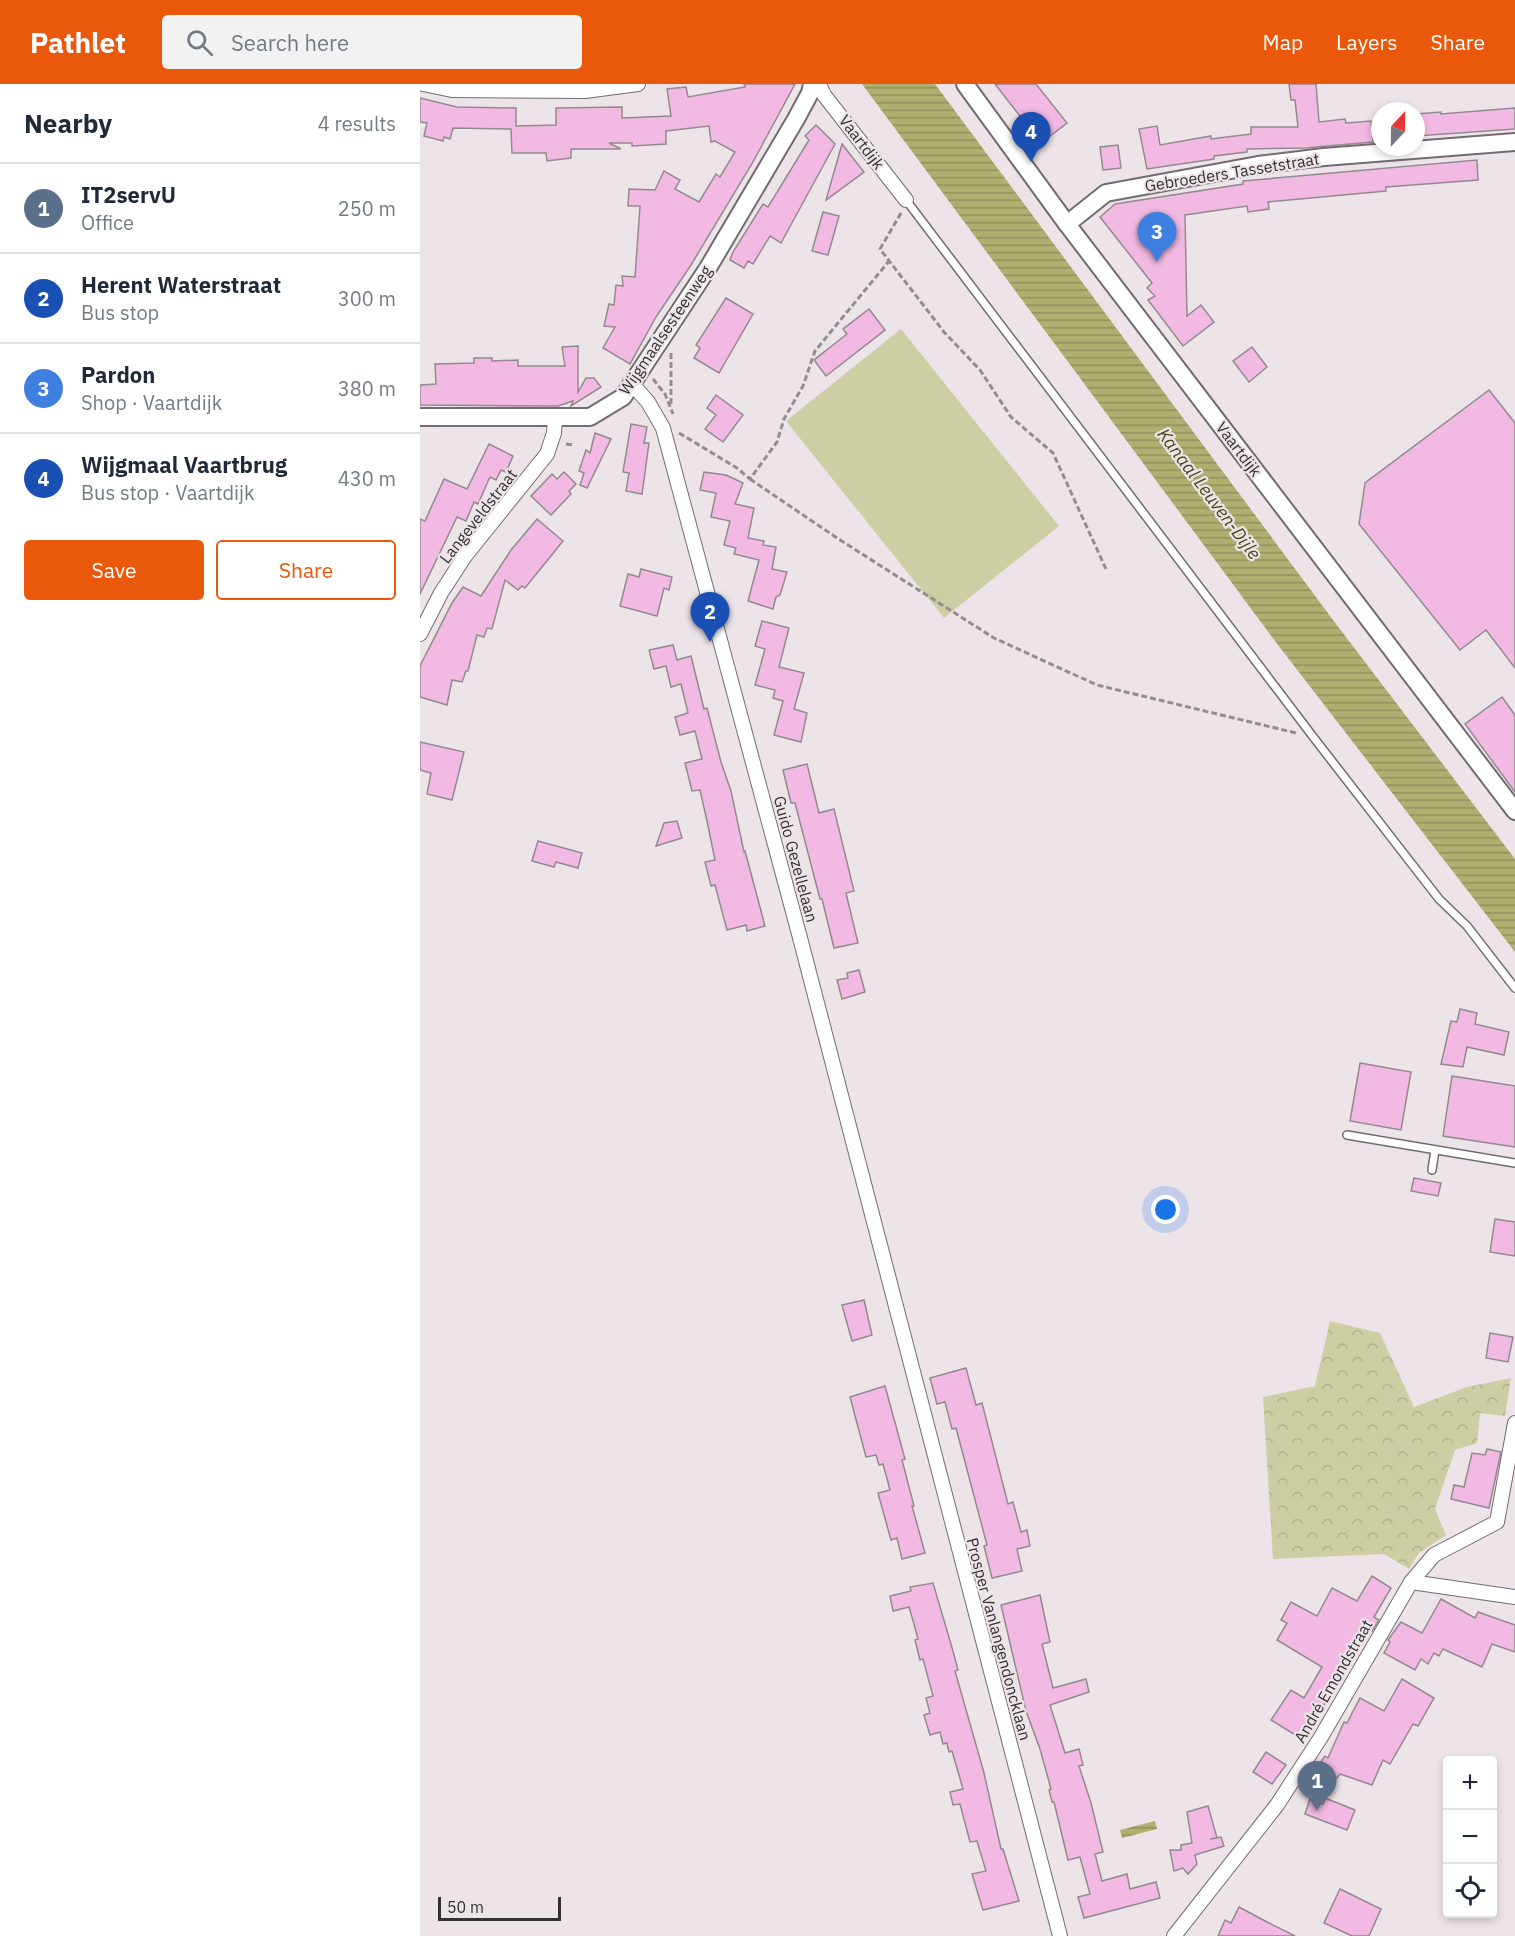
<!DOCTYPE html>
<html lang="en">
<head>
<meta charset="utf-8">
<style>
  :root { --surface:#fff; --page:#f2f2f3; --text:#1f2937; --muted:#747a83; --line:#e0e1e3; --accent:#ea580c }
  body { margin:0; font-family:"IBM Plex Sans",sans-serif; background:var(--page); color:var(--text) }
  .controls { position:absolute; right:18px; bottom:18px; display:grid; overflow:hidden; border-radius:6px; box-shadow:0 3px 9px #0003 }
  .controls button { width:54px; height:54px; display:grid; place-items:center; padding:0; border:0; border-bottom:2px solid var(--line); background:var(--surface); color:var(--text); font:30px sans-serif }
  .compass { position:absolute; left:951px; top:18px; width:54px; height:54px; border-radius:50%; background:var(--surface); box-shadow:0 3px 9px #0003; rotate:22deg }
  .scale { position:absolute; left:18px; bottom:15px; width:123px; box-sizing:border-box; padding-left:6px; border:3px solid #333032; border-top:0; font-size:16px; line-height:21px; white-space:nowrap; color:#333032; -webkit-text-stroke:4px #ede4ea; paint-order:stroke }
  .you { position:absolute; left:746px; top:1126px; width:21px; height:21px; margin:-15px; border:4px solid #fff; border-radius:50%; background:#1a73e8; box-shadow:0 0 0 9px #1a73e833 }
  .badge { display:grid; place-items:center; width:39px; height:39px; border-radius:50%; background:var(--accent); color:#fff; font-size:20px; font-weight:700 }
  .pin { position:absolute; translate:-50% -50px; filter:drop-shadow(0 2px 3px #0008) }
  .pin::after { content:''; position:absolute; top:32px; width:21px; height:18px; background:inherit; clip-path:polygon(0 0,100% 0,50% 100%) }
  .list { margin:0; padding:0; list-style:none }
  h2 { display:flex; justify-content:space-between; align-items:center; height:78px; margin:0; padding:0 24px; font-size:26px }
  h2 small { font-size:20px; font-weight:400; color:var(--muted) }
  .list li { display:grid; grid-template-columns:39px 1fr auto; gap:18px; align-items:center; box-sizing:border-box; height:90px; padding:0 24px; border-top:2px solid var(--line) }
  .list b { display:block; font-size:22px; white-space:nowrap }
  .list p { margin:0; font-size:20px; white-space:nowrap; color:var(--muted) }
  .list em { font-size:20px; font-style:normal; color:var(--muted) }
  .actions { display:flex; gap:12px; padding:18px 24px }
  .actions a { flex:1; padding:14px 0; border:2px solid var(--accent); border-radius:6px; text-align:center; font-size:21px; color:var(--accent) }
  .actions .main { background:var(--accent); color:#fff }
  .icon { flex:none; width:33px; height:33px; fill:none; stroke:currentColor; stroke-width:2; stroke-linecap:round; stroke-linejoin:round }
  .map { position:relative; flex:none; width:1095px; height:1852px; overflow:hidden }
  header { display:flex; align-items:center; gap:36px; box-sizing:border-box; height:84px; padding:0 30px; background:var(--accent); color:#fff }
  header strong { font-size:28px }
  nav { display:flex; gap:33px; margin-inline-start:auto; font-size:21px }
  .search { width:420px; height:54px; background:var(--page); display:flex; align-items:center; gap:15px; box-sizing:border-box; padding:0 21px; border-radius:6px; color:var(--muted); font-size:22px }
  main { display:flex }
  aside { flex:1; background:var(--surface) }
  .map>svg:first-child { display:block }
  .grass { fill:#cdcea4 }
  .forest { fill:url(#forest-crowns) }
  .water { fill:url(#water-rules) }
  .building { fill:#f2b9e2; stroke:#928a8f; stroke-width:1.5 }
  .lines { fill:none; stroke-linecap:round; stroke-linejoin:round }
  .service-casing { stroke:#736b70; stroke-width:10 }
  .minor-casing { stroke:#736b70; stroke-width:16 }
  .tertiary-casing { stroke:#736b70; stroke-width:20 }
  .path { stroke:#938d91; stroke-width:3; stroke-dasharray:6 3; stroke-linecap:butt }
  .service { stroke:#fff; stroke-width:7 }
  .minor { stroke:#fff; stroke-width:14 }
  .tertiary { stroke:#fff; stroke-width:16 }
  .labels { text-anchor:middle; stroke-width:4.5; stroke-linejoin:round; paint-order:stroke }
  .street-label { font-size:16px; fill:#333032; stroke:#ede4ea }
  .water-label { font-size:18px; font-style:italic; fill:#494818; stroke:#ede4ea }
</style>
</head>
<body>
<header>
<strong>Pathlet</strong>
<div class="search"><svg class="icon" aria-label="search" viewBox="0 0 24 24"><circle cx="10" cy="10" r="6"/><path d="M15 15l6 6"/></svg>Search here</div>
<nav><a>Map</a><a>Layers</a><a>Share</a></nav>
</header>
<main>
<aside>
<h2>Nearby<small>4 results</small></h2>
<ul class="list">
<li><span class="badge" style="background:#5c6f8a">1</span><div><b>IT2servU</b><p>Office</p></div><em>250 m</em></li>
<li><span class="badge" style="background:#1a4fb4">2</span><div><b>Herent Waterstraat</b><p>Bus stop</p></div><em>300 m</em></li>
<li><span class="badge" style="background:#3f7fe0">3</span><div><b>Pardon</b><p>Shop · Vaartdijk</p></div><em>380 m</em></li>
<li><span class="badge" style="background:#1a4fb4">4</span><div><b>Wijgmaal Vaartbrug</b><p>Bus stop · Vaartdijk</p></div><em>430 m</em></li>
</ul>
<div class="actions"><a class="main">Save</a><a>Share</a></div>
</aside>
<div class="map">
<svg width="1095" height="1852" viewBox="0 0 1095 1852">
  <defs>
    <pattern id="forest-crowns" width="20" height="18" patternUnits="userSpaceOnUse" patternTransform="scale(1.5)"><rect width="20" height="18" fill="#cdcea4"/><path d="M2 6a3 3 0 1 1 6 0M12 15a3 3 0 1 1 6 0" fill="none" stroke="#b0b18e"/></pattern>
    <pattern id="water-rules" width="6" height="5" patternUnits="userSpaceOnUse" patternTransform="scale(1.5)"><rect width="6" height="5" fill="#afb070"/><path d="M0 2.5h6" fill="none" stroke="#8f905d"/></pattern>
  </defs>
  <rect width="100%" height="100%" fill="#ede4ea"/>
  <path class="grass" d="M 481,245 L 639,442 L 524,534 L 366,337 Z"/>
  <path class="forest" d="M 910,1237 L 960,1249 L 994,1323 L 1047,1303 L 1091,1294 L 1085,1332 L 1060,1329 L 1057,1359 L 1035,1366 L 1015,1425 L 1026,1451 L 999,1469 L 989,1485 L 964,1470 L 853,1475 L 843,1313 L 895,1302 Z"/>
  <g class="water">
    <path d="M 442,0 L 515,0 L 913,536 L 1095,775 L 1095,868 L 858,561 Z"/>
    <path d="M 735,1737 L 737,1745 L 702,1754 L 700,1746 Z"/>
  </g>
  <g class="building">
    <path d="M 324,0 L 375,0 L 333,78 L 271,181 L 236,233 L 210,280 L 183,264 L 195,243 L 184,242 L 189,220 L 194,221 L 196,201 L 203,202 L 202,192 L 215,193 L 220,122 L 208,122 L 209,105 L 235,106 L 244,87 L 260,96 L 255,105 L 279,118 L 296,90 L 300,93 L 315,68 L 295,57 L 291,58 L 289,42 L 246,47 L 246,60 L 212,62 L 212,59 L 189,59 L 201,65 L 151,65 L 151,74 L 127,77 L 126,69 L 92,69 L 91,45 L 33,44 L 30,55 L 24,53 L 23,57 L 4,52 L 7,39 L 0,38 L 0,14 L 37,23 L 96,24 L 96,42 L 136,41 L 136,24 L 202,23 L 202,34 L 251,32 L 247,5 L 266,3 L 268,13 L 325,3 Z"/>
    <path d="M 575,0 L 616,0 L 647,39 L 621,59 Z"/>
    <path d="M 869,0 L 896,0 L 899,38 L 925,35 L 926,39 L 951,37 L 953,58 L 885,64 L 827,65 L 827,68 L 794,72 L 794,75 L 727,85 L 719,45 L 737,42 L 740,61 L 791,52 L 791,55 L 831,50 L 831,43 L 878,43 L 875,16 L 871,16 Z"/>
    <path d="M 1095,24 L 1095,45 L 996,52 L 996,30 L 1021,28 L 1021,30 Z"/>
    <path d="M 396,41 L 415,60 L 361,159 L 350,152 L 333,180 L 328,177 L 324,184 L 310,176 L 313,168 L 343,120 L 348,123 L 389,56 L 385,52 Z"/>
    <path d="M 422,60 L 444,88 L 406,116 Z"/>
    <path d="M 698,61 L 701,84 L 683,86 L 680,63 Z"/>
    <path d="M 1057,76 L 1058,96 L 966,103 L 966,107 L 848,118 L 849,125 L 828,128 L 827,122 L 765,131 L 767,232 L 781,221 L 794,238 L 763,262 L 728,216 L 735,212 L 727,204 L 732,199 L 680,133 L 695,120 L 823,100 L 823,97 Z"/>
    <path d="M 403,128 L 419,132 L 408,171 L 392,167 Z"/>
    <path d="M 306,214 L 333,230 L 299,289 L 274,274 L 280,264 L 276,261 Z"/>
    <path d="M 449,225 L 465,246 L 406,292 L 394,276 L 427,250 L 423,245 Z"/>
    <path d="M 158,262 L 158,308 L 166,294 L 174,294 L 181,303 L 151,322 L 153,317 L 138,322 L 0,321 L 0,301 L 16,300 L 15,280 L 54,279 L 54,274 L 72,274 L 72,277 L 98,276 L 98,282 L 145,282 L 142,263 Z"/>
    <path d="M 832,263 L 847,283 L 829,298 L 813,277 Z"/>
    <path d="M 1069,306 L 1095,339 L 1095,584 L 1066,546 L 1040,566 L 939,440 L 945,399 Z"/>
    <path d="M 296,311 L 323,331 L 303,358 L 285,345 L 296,331 L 287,324 Z"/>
    <path d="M 211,340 L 227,343 L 224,359 L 229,359 L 222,410 L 206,407 L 209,389 L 203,388 Z"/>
    <path d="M 175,349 L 191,355 L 167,404 L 160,401 L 164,389 L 159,387 L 166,366 L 170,369 Z"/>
    <path d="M 69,360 L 93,372 L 86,388 L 81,386 L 76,396 L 70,393 L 58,420 L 54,418 L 46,437 L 37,433 L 0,510 L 0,435 L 5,437 L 24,395 L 47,405 Z"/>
    <path d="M 144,388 L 156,400 L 149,407 L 151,410 L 131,431 L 111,412 L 132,390 L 137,395 Z"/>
    <path d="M 284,388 L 306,391 L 323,399 L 315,420 L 334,424 L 328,454 L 344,457 L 343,461 L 356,463 L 352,485 L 367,488 L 360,511 L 356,513 L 353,525 L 328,517 L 339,476 L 314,470 L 316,464 L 304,461 L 310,437 L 291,433 L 296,409 L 280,406 Z"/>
    <path d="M 117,435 L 143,457 L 105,504 L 102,502 L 98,506 L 85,496 L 72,545 L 67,544 L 64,553 L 57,551 L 48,587 L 46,587 L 42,598 L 32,596 L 27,621 L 0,613 L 0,582 L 32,519 L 43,503 L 61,512 L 91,466 Z"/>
    <path d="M 221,485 L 252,493 L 249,506 L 244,504 L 237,532 L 200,522 L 208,490 L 219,493 Z"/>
    <path d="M 342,537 L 369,544 L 359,583 L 384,589 L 374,625 L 387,629 L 381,658 L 354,651 L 363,617 L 353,614 L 355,606 L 335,601 L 345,565 L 335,562 Z"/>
    <path d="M 253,561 L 257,576 L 271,572 L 284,625 L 287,624 L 301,678 L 311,707 L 324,768 L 325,767 L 345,842 L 327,847 L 326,841 L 307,846 L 295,801 L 291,802 L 285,778 L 295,776 L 287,737 L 280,706 L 272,707 L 265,679 L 282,675 L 275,647 L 260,651 L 255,633 L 268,629 L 261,600 L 251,603 L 246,582 L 234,585 L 229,566 Z"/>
    <path d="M 1082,613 L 1095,631 L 1095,708 L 1045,640 Z"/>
    <path d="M 0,658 L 44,668 L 32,716 L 7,710 L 11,689 L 0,686 Z"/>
    <path d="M 387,680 L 399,729 L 414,725 L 434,807 L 426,809 L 438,859 L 414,864 L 402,815 L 400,815 L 375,719 L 371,719 L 363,686 Z"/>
    <path d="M 257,737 L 262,754 L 236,762 L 244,739 Z"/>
    <path d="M 118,757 L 162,769 L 158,784 L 136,778 L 134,783 L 112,777 Z"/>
    <path d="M 439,886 L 445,908 L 422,915 L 417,896 L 428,894 L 427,889 Z"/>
    <path d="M 1040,925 L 1057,929 L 1055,940 L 1089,948 L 1084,971 L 1047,963 L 1043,983 L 1021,980 L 1031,937 L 1037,938 Z"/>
    <path d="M 940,979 L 991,988 L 981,1046 L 930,1037 Z"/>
    <path d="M 1032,992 L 1095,1002 L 1095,1063 L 1023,1052 Z"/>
    <path d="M 994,1094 L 1021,1099 L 1018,1112 L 991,1107 Z"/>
    <path d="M 1075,1135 L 1095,1138 L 1095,1172 L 1070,1168 Z"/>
    <path d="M 444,1216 L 452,1251 L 432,1257 L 422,1221 Z"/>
    <path d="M 1070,1249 L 1093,1253 L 1088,1278 L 1066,1274 Z"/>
    <path d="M 546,1284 L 556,1321 L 562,1319 L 588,1420 L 593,1418 L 601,1448 L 607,1446 L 610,1462 L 597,1465 L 602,1487 L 572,1494 L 564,1462 L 567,1461 L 536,1344 L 532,1345 L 525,1318 L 517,1320 L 510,1294 Z"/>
    <path d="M 465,1302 L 485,1375 L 482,1376 L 494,1422 L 492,1422 L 505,1469 L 482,1475 L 477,1454 L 471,1456 L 458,1409 L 470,1406 L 463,1380 L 459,1381 L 456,1371 L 446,1373 L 430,1313 Z"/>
    <path d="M 1067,1365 L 1081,1368 L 1069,1424 L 1031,1415 L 1034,1401 L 1044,1403 L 1052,1369 L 1065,1371 Z"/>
    <path d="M 952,1492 L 971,1504 L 954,1533 L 959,1536 L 952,1547 L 949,1545 L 890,1645 L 886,1644 L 880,1654 L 851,1636 L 871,1606 L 884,1614 L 902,1583 L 857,1556 L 867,1539 L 861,1536 L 871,1518 L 897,1532 L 912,1504 L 937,1517 Z"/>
    <path d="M 513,1499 L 533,1567 L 538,1586 L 535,1587 L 564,1689 L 581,1765 L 583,1765 L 599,1817 L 563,1826 L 552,1790 L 566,1787 L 557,1757 L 550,1758 L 540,1720 L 533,1721 L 530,1708 L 543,1705 L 532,1667 L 529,1668 L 527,1659 L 523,1660 L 520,1648 L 510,1651 L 504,1631 L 510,1629 L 506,1614 L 513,1612 L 503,1575 L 500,1576 L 495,1556 L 498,1555 L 494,1540 L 489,1523 L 473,1527 L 470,1512 L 491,1507 L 490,1503 Z"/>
    <path d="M 620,1511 L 630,1558 L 622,1560 L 633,1604 L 666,1595 L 669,1608 L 630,1621 L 645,1669 L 659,1665 L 663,1681 L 659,1682 L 671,1719 L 683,1768 L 675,1770 L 682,1797 L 707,1790 L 710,1805 L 736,1798 L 740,1814 L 664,1834 L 658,1813 L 670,1810 L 660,1773 L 648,1776 L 634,1718 L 632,1718 L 629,1706 L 631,1705 L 620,1665 L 606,1627 L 581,1521 Z"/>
    <path d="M 1021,1515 L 1055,1534 L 1058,1528 L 1095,1541 L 1095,1568 L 1072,1560 L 1062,1583 L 1023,1565 L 1019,1572 L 1014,1569 L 1008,1580 L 1001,1575 L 995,1586 L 964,1569 L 970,1558 L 968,1556 L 981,1538 L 1002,1549 Z"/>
    <path d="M 982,1595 L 1014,1614 L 998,1642 L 993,1640 L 970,1680 L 963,1676 L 952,1701 L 920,1690 L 917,1694 L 907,1691 L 897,1683 L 905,1672 L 908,1674 L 924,1638 L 927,1639 L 940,1614 L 964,1627 Z"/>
    <path d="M 846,1668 L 866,1681 L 852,1700 L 833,1688 Z"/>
    <path d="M 905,1714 L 935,1726 L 927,1746 L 885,1730 L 890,1715 L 903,1720 Z"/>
    <path d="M 788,1722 L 797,1754 L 790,1755 L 801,1753 L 804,1762 L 775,1771 L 777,1780 L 768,1790 L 763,1784 L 754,1787 L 750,1766 L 761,1766 L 761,1761 L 772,1759 L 767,1728 Z"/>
    <path d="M 920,1805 L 961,1825 L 949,1852 L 932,1852 L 904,1839 Z"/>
    <path d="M 819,1823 L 847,1838 L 875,1852 L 798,1852 L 805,1836 L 811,1839 Z"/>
  </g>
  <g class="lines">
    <g class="service-casing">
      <g id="service">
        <path d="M 486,116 L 894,654 L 1019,815 L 1047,842 L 1095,904"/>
        <path d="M 927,1051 L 1095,1079"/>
        <path d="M 1012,1086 L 1015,1066"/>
      </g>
    </g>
    <g class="minor-casing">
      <g id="minor">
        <path d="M 3,0 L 32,6 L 165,7 L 218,0"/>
        <path d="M 399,0 L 404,11 L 486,116"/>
        <path d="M 213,301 L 228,318 L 243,344 L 379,850 L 640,1852"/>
        <path d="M 0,550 L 21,509 L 45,472 L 127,370 L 134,349 L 135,334"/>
        <path d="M 991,1498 L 1095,1513"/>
        <path d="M 754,1852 L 857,1721 L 901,1653 L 991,1498 L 1014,1471 L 1077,1438 L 1095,1339"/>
      </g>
    </g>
    <g class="tertiary-casing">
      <g id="tertiary">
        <path d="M 545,0 L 647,140 L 1095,727"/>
        <path d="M 647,140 L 686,109 L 838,81 L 904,73 L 1095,58"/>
        <path d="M 0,333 L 170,333 L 203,313 L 288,184 L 376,35 L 390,9 L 392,0"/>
      </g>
    </g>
    <g class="path">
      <path d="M 481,129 L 460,165 L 524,248 L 560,286 L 591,333 L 633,369 L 686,485"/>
      <path d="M 233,295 L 245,310 L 253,330"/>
      <path d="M 251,320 L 251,269"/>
      <path d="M 259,349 L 317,384 L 330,395 L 357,358 L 364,335 L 383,302 L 395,267 L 469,177"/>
      <path d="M 146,360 L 154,361"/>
      <path d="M 330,395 L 417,454 L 574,554 L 677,601 L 876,649"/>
    </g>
    <use href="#service" class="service"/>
    <use href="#minor" class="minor"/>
    <use href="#tertiary" class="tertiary"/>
  </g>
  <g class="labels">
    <g class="street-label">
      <text transform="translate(442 58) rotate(53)" y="6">Vaartdijk</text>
      <text transform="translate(812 88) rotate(-9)" y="6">Gebroeders Tassetstraat</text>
      <text transform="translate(245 246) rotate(-56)" y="6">Wijgmaalsesteenweg</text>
      <text transform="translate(819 365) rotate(53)" y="6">Vaartdijk</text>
      <text transform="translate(58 432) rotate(-52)" y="6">Langeveldstraat</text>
      <text transform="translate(376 775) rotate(75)" y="6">Guido Gezellelaan</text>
      <text transform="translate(579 1555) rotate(75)" y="6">Prosper Vanlangendoncklaan</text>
      <text transform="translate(913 1597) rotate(-60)" y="6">André Emondstraat</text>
    </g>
    <g class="water-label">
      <text transform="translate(789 410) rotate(53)" y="6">Kanaal Leuven-Dijle</text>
    </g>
  </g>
</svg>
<div class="controls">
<button>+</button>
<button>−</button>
<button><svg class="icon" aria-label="locate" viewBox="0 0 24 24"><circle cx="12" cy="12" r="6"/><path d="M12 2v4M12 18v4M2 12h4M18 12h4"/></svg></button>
</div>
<svg class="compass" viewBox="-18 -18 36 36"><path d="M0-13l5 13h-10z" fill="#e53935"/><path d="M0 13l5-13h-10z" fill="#747a83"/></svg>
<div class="scale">50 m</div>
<div class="you"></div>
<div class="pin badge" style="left:897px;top:1727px;background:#5c6f8a">1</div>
<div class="pin badge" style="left:290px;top:558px;background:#1a4fb4">2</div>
<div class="pin badge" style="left:737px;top:178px;background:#3f7fe0">3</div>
<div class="pin badge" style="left:611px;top:78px;background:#1a4fb4">4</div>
</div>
</main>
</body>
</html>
